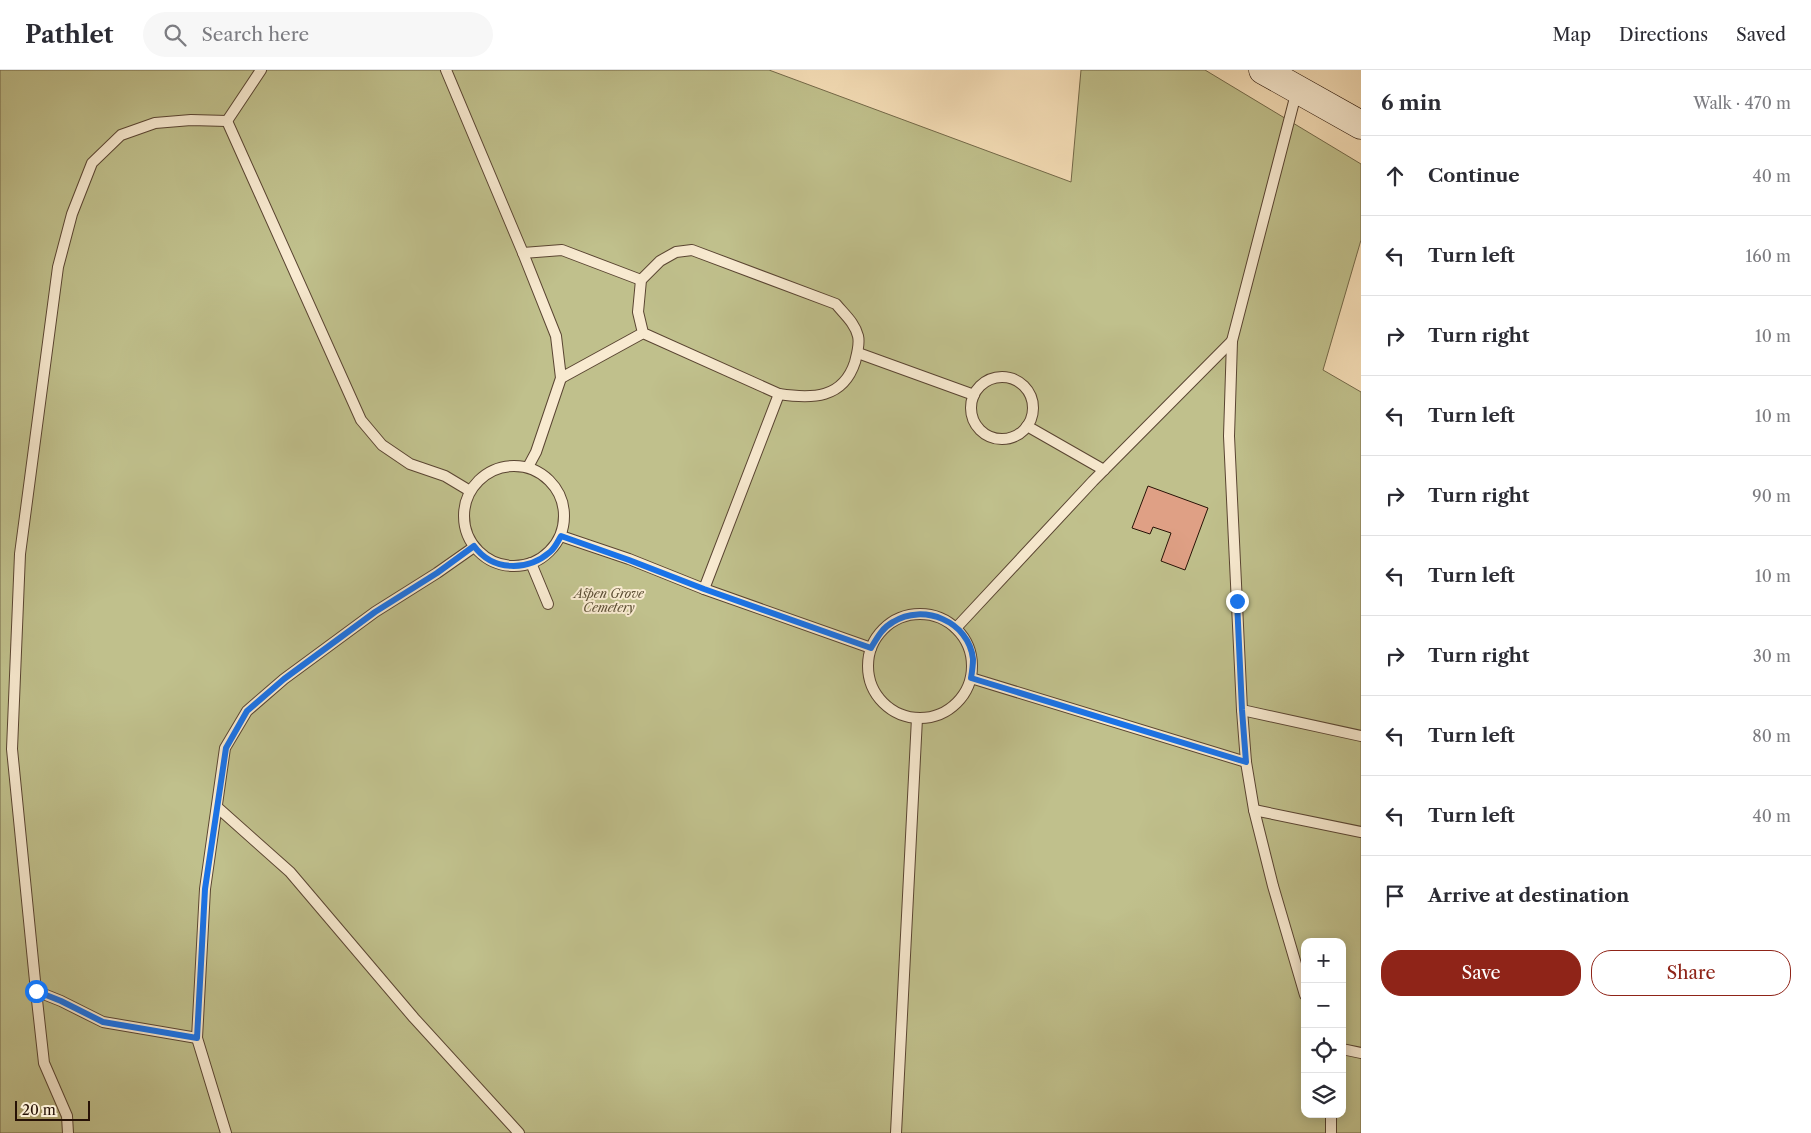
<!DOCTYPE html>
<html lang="en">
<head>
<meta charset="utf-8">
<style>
  :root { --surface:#fff; --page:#f7f7f7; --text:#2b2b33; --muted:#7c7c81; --line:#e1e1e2; --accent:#8f2418 }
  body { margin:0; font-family:"Libre Caslon Text",serif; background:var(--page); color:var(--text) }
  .controls { position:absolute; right:15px; bottom:15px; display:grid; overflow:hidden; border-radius:10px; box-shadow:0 2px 12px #0003 }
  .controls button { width:45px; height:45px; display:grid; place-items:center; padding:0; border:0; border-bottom:1px solid var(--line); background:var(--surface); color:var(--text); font:25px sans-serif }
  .scale { position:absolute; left:15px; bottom:12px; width:75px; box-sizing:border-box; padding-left:5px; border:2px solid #271206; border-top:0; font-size:14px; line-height:18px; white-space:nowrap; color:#271206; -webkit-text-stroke:4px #f8ead0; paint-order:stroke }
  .stop { position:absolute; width:15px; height:15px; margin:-11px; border:4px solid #1a73e8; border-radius:50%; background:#fff }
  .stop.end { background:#1a73e8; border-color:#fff; box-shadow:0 1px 5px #0008 }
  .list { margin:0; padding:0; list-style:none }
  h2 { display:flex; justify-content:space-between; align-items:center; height:65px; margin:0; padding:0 20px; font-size:21px }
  h2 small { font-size:16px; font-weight:400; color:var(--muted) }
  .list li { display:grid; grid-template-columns:32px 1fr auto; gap:15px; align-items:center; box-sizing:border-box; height:80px; padding:0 20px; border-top:1px solid var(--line) }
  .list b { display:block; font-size:19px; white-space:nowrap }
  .list em { font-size:16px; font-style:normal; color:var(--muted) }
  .actions { display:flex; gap:10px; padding:15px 20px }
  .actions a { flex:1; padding:11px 0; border:1px solid var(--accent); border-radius:20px; text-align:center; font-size:18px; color:var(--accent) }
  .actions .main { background:var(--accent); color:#fff }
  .icon { flex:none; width:28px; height:28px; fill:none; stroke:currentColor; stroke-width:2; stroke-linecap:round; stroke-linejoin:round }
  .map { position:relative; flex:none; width:1361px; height:1063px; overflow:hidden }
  header { display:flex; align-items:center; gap:30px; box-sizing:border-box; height:70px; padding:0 25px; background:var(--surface); border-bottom:1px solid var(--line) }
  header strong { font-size:24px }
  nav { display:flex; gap:28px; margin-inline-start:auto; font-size:18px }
  .search { width:350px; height:45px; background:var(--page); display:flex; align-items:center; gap:12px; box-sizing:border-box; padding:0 18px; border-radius:28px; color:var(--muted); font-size:19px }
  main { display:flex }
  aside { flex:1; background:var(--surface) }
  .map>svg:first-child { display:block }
  .green { fill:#c0c08c; stroke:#746949; fill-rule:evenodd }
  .building { fill:#dfa085; stroke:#271206 }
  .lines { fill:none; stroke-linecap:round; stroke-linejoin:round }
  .lane-casing { stroke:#5a4532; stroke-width:12 }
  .secondary-casing { stroke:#271206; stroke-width:29 }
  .lane { stroke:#f8ead0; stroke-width:10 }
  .secondary { stroke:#f8ead0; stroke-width:28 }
  .route { stroke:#1a73e8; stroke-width:6 }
  .labels { text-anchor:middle; stroke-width:4; stroke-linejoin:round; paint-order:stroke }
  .park-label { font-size:12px; font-style:italic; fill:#5d4f35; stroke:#f8ead0 }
</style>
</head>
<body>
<header>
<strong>Pathlet</strong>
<div class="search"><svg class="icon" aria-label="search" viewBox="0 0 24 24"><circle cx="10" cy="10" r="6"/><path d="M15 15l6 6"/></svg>Search here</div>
<nav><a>Map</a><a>Directions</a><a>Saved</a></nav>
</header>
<main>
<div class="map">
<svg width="1361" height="1063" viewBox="0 0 1361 1063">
  <rect width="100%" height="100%" fill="#f5deb7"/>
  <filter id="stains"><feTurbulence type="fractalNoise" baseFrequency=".004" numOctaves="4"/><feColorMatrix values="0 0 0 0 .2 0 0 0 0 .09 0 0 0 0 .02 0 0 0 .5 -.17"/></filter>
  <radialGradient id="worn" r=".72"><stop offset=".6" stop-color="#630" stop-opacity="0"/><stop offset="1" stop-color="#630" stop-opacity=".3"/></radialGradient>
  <path class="green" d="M 0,0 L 769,0 L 1071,112 L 1081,0 L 1205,0 L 1361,94 L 1361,170 L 1323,300 L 1361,322 L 1361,1063 L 0,1063 ZM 1305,872 L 1342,872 L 1342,1044 L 1305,1044 Z"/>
  <path class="building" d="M 1148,416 L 1208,438 L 1185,500 L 1161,491 L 1171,463 L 1153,457 L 1150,464 L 1132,458 Z"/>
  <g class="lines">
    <g class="lane-casing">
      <g id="lane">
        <path d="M 446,0 L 523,183 L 556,266 L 561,308 L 536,382 L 528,397"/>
        <path d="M 1297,20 L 1232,271 L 1229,366 L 1242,640 L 1246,692 L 1254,740 L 1273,816 L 1305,925"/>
        <path d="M 227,51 L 361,350 L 382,375 L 410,394 L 445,406 L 470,421"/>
        <path d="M 523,183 L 562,180 L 641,210"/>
        <path d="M 858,283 L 974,325"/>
        <circle cx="1002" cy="338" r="31"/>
        <path d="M 561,308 L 643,263 L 779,324 C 812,329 843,329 855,292 C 857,284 860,274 858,266 C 855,253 844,244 836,234 L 692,180 L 676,182 L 660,191 L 641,210 L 638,242 L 643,263"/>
        <path d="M 1027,356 L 1104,400"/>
        <circle cx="514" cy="446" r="50"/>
        <path d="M 561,466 L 629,489 L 704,519 L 871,578"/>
        <path d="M 531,493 L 548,534"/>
        <path d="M 704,519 L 779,324"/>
        <circle cx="920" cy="596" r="52"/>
        <path d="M 956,558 L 1093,411 L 1232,271"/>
        <path d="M 971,608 L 1246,692"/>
        <path d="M 1242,640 L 1361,666"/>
        <path d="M 217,737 L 290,802 L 414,948 L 519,1063"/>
        <path d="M 1254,740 L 1361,762"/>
        <path d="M 36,921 L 44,993 L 67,1046 L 68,1063"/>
        <path d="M 197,968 L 103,952 L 61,931 L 36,921 L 12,679 L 20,484 L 58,197 L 72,144 L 92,93 L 121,65 L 155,53 L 191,50 L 227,51 L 261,0"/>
        <path d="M 1342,979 L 1361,983"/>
        <path d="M 1331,1044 L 1331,1063"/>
        <path d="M 226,1063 L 197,968 L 205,819 L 225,678 L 247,641 L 284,609 L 375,542 L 437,503 L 474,477"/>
        <path d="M 896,1063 L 917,648"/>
      </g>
    </g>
    <g class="secondary-casing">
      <path id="secondary" d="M 1263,0 L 1361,55"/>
    </g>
    <use href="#lane" class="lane"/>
    <use href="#secondary" class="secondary"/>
  </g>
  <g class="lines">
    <path class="route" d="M 36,921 L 61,931 L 103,952 L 197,968 L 205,819 L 226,678 L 247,641 L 284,609 L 375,542 L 437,503 L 474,476 C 493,502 528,501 550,482 C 555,478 558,471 561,466 L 629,490 L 704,519 L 871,578 C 877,568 882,558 893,552 C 923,533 969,551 973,589 C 973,595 972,602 971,608 L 1246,692 L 1242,640 L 1237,531"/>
  </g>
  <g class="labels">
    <g class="park-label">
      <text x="609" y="528">Aspen Grove<tspan x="609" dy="14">Cemetery</tspan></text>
    </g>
  </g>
  <rect width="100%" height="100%" filter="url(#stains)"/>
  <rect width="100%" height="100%" fill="url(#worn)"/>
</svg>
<div class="controls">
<button>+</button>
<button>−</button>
<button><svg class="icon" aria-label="locate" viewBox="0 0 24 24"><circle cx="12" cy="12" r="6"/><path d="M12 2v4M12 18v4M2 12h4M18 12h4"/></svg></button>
<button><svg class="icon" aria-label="layers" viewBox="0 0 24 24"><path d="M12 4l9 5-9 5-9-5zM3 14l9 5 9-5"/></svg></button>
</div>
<div class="scale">20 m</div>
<div class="stop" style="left:36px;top:921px"></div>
<div class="stop end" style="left:1237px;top:531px"></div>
</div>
<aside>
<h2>6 min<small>Walk · 470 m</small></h2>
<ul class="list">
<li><svg class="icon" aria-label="ahead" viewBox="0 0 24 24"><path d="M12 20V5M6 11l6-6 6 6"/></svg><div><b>Continue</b></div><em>40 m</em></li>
<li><svg class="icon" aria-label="left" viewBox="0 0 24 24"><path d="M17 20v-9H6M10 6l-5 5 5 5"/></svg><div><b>Turn left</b></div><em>160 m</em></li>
<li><svg class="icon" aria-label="right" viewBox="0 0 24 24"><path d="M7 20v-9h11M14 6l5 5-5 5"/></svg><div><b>Turn right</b></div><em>10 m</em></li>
<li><svg class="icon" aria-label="left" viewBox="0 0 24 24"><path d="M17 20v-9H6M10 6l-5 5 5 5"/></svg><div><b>Turn left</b></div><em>10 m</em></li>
<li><svg class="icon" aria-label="right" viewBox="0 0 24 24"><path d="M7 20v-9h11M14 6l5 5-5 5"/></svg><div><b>Turn right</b></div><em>90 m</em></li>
<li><svg class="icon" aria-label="left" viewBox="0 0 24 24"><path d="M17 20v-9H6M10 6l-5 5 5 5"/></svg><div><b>Turn left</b></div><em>10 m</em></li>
<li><svg class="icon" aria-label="right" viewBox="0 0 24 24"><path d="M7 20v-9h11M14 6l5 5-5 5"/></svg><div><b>Turn right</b></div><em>30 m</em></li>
<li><svg class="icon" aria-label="left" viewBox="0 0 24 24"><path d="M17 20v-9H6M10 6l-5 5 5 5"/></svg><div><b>Turn left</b></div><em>80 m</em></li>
<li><svg class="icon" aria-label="left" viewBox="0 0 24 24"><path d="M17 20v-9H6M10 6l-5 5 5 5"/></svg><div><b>Turn left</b></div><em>40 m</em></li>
<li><svg class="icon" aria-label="arrive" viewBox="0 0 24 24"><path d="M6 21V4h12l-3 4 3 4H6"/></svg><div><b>Arrive at destination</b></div></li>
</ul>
<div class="actions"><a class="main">Save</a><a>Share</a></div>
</aside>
</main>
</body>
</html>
